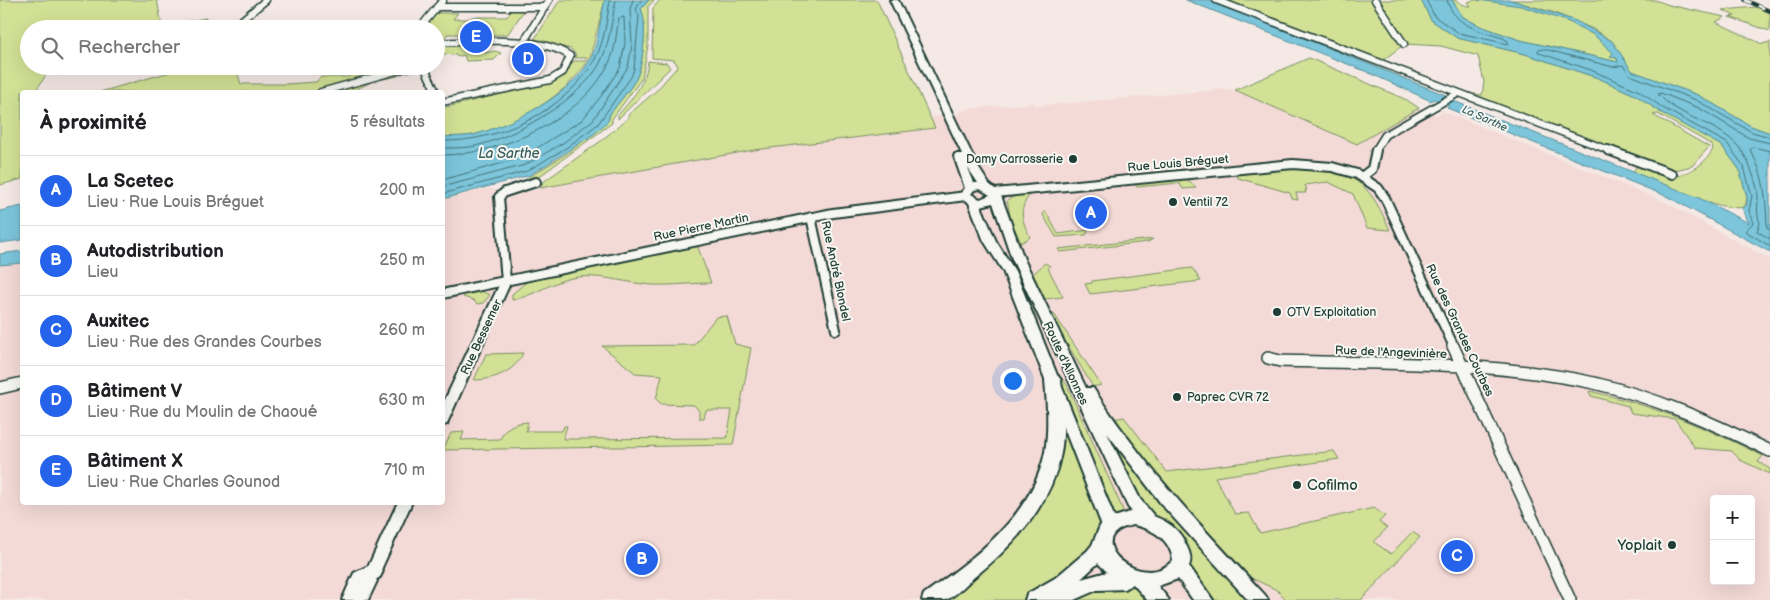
<!DOCTYPE html>
<html lang="fr">
<head>
<meta charset="utf-8">
<style>
  :root { --surface:#fff; --page:#f2f2f2; --text:#202124; --muted:#757577; --line:#e0e0e0; --accent:#2563eb }
  body { margin:0; font-family:"Balsamiq Sans",sans-serif; background:var(--page); color:var(--text) }
  .controls { position:absolute; right:15px; bottom:15px; display:grid; overflow:hidden; border-radius:5px; box-shadow:0 5px 20px #0002 }
  .controls button { width:45px; height:45px; display:grid; place-items:center; padding:0; border:0; border-bottom:1px solid var(--line); background:var(--surface); color:var(--text); font:25px sans-serif }
  .you { position:absolute; left:1012px; top:380px; width:18px; height:18px; margin:-12px; border:4px solid #fff; border-radius:50%; background:#1a73e8; box-shadow:0 0 0 8px #1a73e833 }
  .badge { display:grid; place-items:center; width:32px; height:32px; border-radius:50%; background:var(--accent); color:#fff; font-size:16px; font-weight:700 }
  .pin { position:absolute; translate:-50% -50%; border:2px solid #fff; box-shadow:0 1px 5px #0006 }
  .list { margin:0; padding:0; list-style:none }
  h2 { display:flex; justify-content:space-between; align-items:center; height:65px; margin:0; padding:0 20px; font-size:21px }
  h2 small { font-size:16px; font-weight:400; color:var(--muted) }
  .list li { display:grid; grid-template-columns:32px 1fr auto; gap:15px; align-items:center; box-sizing:border-box; height:70px; padding:0 20px; border-top:1px solid var(--line) }
  .list b { display:block; font-size:19px; white-space:nowrap }
  .list p { margin:0; font-size:16px; white-space:nowrap; color:var(--muted) }
  .list em { font-size:16px; font-style:normal; color:var(--muted) }
  .icon { flex:none; width:28px; height:28px; fill:none; stroke:currentColor; stroke-width:2; stroke-linecap:round; stroke-linejoin:round }
  .map { position:relative; flex:none; width:1770px; height:600px; overflow:hidden }
  .search { position:absolute; background:var(--surface); box-shadow:0 5px 20px #0002; left:20px; top:20px; width:425px; height:55px; display:flex; align-items:center; gap:12px; box-sizing:border-box; padding:0 18px; border-radius:28px; color:var(--muted); font-size:19px }
  .panel { position:absolute; background:var(--surface); box-shadow:0 5px 20px #0002; left:20px; top:90px; width:425px; height:415px; border-radius:5px }
  .map>svg:first-child { display:block }
  .built { fill:#f4dad6; fill-rule:evenodd }
  .green { fill:#d2e195; stroke:#788f64 }
  .water { fill:#7bc5db; stroke:#568f98 }
  .lines { fill:none; stroke-linecap:round; stroke-linejoin:round }
  .shore { stroke:#447377; stroke-width:1 }
  .minor-far2-casing { stroke:#1f3d34; stroke-width:9 }
  .minor-far1-casing { stroke:#1f3d34; stroke-width:12 }
  .minor-casing { stroke:#1f3d34; stroke-width:14 }
  .tertiary-casing { stroke:#1f3d34; stroke-width:4 }
  .secondary-casing { stroke:#1f3d34; stroke-width:4 }
  .primary-casing { stroke:#1f3d34; stroke-width:4 }
  .minor-far2 { stroke:#f6f6f2; stroke-width:6 }
  .minor-far1 { stroke:#f6f6f2; stroke-width:8 }
  .minor { stroke:#f6f6f2; stroke-width:11 }
  .tertiary { fill:#f6f6f2; fill-rule:evenodd }
  .secondary { fill:#f6f6f2; fill-rule:evenodd }
  .primary { fill:#f6f6f2; fill-rule:evenodd }
  .rail-casing { stroke:#1f3d34; stroke-width:4 }
  .rail { stroke:#f6f6f2; stroke-width:2.5; stroke-dasharray:7; stroke-linecap:butt }
  .poi-dot { fill:#1f3d34; stroke:#f6f6f2; stroke-width:2 }
  .labels { text-anchor:middle; stroke-width:4; stroke-linejoin:round; paint-order:stroke }
  .far-water-label { font-size:11px; font-style:italic; fill:#365f5e; stroke:#f6f6f2 }
  .poi-label { font-size:12px; fill:#1f3d34; stroke:#f6f6f2; text-anchor:start }
  .street-label { font-size:12px; fill:#1f3d34; stroke:#f6f6f2 }
  .water-label { font-size:14px; font-style:italic; fill:#365f5e; stroke:#f6f6f2 }
  .near-poi-label { font-size:15px; fill:#1f3d34; stroke:#f6f6f2; text-anchor:start }
</style>
</head>
<body>
<div class="map">
<svg width="1770" height="600" viewBox="0 0 1770 600">
  <rect width="100%" height="100%" fill="#f5e9e5"/>
  <filter id="ink" filterUnits="userSpaceOnUse"><feTurbulence type="fractalNoise" baseFrequency=".02" numOctaves="2"/><feDisplacementMap in="SourceGraphic" scale="10" xChannelSelector="R" yChannelSelector="G"/><feConvolveMatrix kernelMatrix="1 2 1 2 8 2 1 2 1" color-interpolation-filters="sRGB"/></filter>
  <g filter="url(#ink)">
    <path class="built" d="M 1228,89 L 1249,95 L 1357,144 L 1419,108 L 1437,115 L 1443,111 L 1663,201 L 1770,259 L 1770,600 L 0,600 L 0,265 L 22,263 L 22,502 L 442,502 L 443,199 L 489,188 L 510,194 L 754,150 L 934,128 L 929,117 L 955,115 L 967,109 L 1033,103 L 1036,106 ZM 1714,499 L 1751,499 L 1751,581 L 1714,581 Z"/>
    <g class="green">
      <path d="M 0,0 L 157,0 L 162,26 L 206,18 L 201,29 L 189,29 L 192,25 L 179,24 L 158,29 L 29,29 L 29,66 L 52,66 L 35,92 L 22,92 L 22,179 L 0,185 Z"/>
      <path d="M 560,0 L 605,0 L 590,58 L 575,58 L 576,55 L 571,49 L 534,40 Z"/>
      <path d="M 649,0 L 655,0 L 648,6 L 648,46 L 642,78 L 612,119 L 612,123 L 533,181 L 518,184 L 569,152 L 608,121 L 610,114 C 618,103 629,91 636,79 C 643,66 648,23 641,9 Z"/>
      <path d="M 660,0 L 877,0 L 935,128 L 754,150 L 540,188 L 543,182 L 601,141 L 629,117 L 628,115 L 656,91 L 678,66 L 674,60 L 652,58 L 653,8 Z"/>
      <path d="M 1220,0 L 1373,0 L 1385,22 L 1403,45 L 1378,64 Z"/>
      <path d="M 1375,0 L 1421,0 L 1431,20 L 1457,38 L 1525,54 L 1598,78 L 1637,96 L 1660,112 L 1722,146 L 1739,169 L 1747,197 L 1745,207 C 1720,213 1659,182 1633,172 L 1636,167 L 1643,164 L 1676,177 C 1692,171 1705,165 1713,149 L 1712,145 L 1658,114 L 1653,115 L 1709,147 L 1692,166 L 1671,171 L 1470,97 L 1474,94 L 1482,95 L 1484,82 L 1478,56 L 1441,46 L 1404,44 Z"/>
      <path d="M 1452,0 C 1460,0 1462,7 1471,6 L 1468,2 L 1473,0 C 1512,0 1560,14 1594,35 C 1597,37 1609,49 1613,53 L 1610,57 L 1617,58 L 1618,62 L 1520,40 L 1480,26 L 1463,17 Z"/>
      <path d="M 1511,0 L 1655,0 L 1669,5 L 1725,17 L 1716,22 L 1762,44 L 1770,42 L 1770,133 L 1751,126 L 1698,95 L 1632,71 L 1612,41 L 1593,29 L 1555,13 Z"/>
      <path d="M 1756,7 L 1770,13 L 1770,31 L 1729,17 L 1735,16 L 1723,10 Z"/>
      <path d="M 512,9 L 525,9 L 507,35 L 447,34 L 444,40 L 436,42 L 436,29 L 422,29 L 435,13 L 458,13 L 453,19 L 470,19 L 472,17 L 507,17 Z"/>
      <path d="M 440,44 L 488,44 L 485,53 L 495,51 L 501,53 L 494,60 L 466,61 L 464,55 L 457,57 L 456,55 L 444,54 L 436,57 L 436,46 Z"/>
      <path d="M 1309,58 L 1407,100 L 1419,108 L 1357,144 L 1235,90 Z"/>
      <path d="M 573,61 L 588,61 C 563,98 517,124 473,135 C 462,137 453,136 443,137 L 442,108 L 549,83 L 565,76 Z"/>
      <path d="M 648,61 L 667,63 L 670,68 L 618,119 L 618,115 C 632,99 646,83 648,61 Z"/>
      <path d="M 191,66 L 226,66 L 228,70 L 237,72 L 241,84 L 286,84 L 316,82 L 321,77 L 347,77 L 381,66 L 403,66 L 398,76 L 373,81 L 351,92 L 100,92 Z"/>
      <path d="M 1312,166 C 1361,177 1369,184 1390,230 L 1367,228 L 1353,194 L 1328,182 L 1305,185 L 1307,190 L 1305,190 L 1306,193 L 1296,193 L 1298,200 L 1292,199 L 1290,193 L 1238,178 L 1235,175 L 1238,171 Z"/>
      <path d="M 1181,177 L 1191,182 L 1196,188 L 1183,189 L 1179,183 L 1137,187 L 1133,182 Z"/>
      <path d="M 1032,192 C 1018,208 1021,219 1030,237 L 1021,243 L 1011,221 L 1007,200 L 1019,194 Z"/>
      <path d="M 1045,210 L 1058,234 L 1089,230 L 1086,235 L 1056,237 L 1043,215 Z"/>
      <path d="M 1153,239 L 1148,242 L 1060,252 L 1058,249 Z"/>
      <path d="M 697,245 L 711,283 C 689,283 664,287 642,284 C 620,281 600,275 577,277 C 551,281 535,296 512,300 L 512,294 L 530,279 Z"/>
      <path d="M 1045,263 L 1050,266 L 1048,268 L 1063,297 L 1045,299 L 1033,274 Z"/>
      <path d="M 1192,268 L 1201,281 L 1090,294 L 1085,284 L 1092,283 L 1092,281 Z"/>
      <path d="M 481,291 L 490,295 L 483,303 L 477,304 L 473,300 L 463,297 L 467,293 Z"/>
      <path d="M 1049,314 L 1054,314 L 1101,385 L 1093,387 Z"/>
      <path d="M 727,316 L 735,344 L 751,348 L 733,445 L 443,450 L 451,433 L 464,432 L 461,440 L 500,439 C 506,426 514,423 528,422 L 526,431 L 562,431 L 564,426 L 567,426 L 563,439 L 727,438 L 732,410 L 706,410 L 704,418 L 699,418 L 699,411 L 694,405 L 661,404 L 656,399 L 662,375 L 635,373 L 602,346 L 694,345 L 716,317 Z"/>
      <path d="M 523,353 C 515,372 493,380 474,380 L 486,354 Z"/>
      <path d="M 1054,368 L 1067,385 L 1127,519 L 1034,600 L 931,600 L 976,568 L 1047,476 Z"/>
      <path d="M 1078,376 L 1102,416 L 1259,600 L 1204,600 L 1182,562 L 1151,522 Z"/>
      <path d="M 1589,391 C 1650,404 1707,428 1763,456 L 1758,462 L 1770,469 L 1770,474 L 1740,460 L 1732,451 L 1695,448 L 1675,419 L 1631,413 L 1628,406 L 1591,396 Z"/>
      <path d="M 1124,417 L 1167,472 L 1334,451 L 1339,459 L 1215,477 L 1235,514 L 1249,513 L 1260,533 L 1374,508 L 1385,516 L 1379,522 L 1387,528 L 1374,542 L 1391,554 L 1412,532 L 1420,537 L 1361,600 L 1287,600 L 1277,590 L 1249,577 L 1189,514 L 1130,445 L 1113,419 Z"/>
      <path d="M 1095,581 L 1136,584 L 1160,600 L 1056,600 Z"/>
    </g>
    <g class="water">
      <path d="M 605,0 L 649,0 L 641,9 C 648,23 643,65 636,79 C 629,91 618,103 610,114 L 608,121 L 594,134 L 530,175 L 443,199 L 443,137 C 453,136 462,137 473,135 C 511,125 575,94 592,56 C 599,39 600,18 605,0 Z"/>
      <path d="M 1186,0 L 1209,0 L 1448,96 L 1446,98 L 1699,198 L 1749,223 L 1742,208 L 1747,205 L 1747,197 L 1739,169 L 1722,146 L 1660,112 L 1637,96 L 1598,78 L 1525,54 L 1457,38 L 1431,20 L 1421,0 L 1452,0 L 1463,17 L 1480,26 L 1520,40 L 1618,62 L 1617,58 L 1610,57 L 1613,53 L 1594,35 L 1569,22 L 1521,6 L 1478,0 L 1511,0 L 1576,21 L 1612,41 L 1632,71 L 1698,95 L 1751,126 L 1770,133 L 1770,252 L 1666,196 L 1447,108 L 1449,106 L 1434,99 L 1431,101 L 1365,71 Z"/>
      <path d="M 22,206 L 22,240 L 0,243 L 0,211 Z"/>
      <path d="M 22,251 L 22,263 L 0,265 L 0,254 Z"/>
    </g>
    <g class="lines">
      <g class="shore">
        <path d="M 1426,0 L 1435,17 L 1459,33 L 1508,44 L 1508,41 L 1503,38 C 1480,31 1454,26 1447,0"/>
        <path d="M 1770,137 L 1752,132 L 1696,100 L 1630,75 L 1623,65 L 1613,67 L 1544,49 L 1538,50 L 1539,53 L 1591,70 L 1639,91 L 1663,108 L 1727,143 L 1744,167 L 1752,196 L 1749,211 L 1753,223 L 1745,231 L 1770,246"/>
        <path d="M 442,141 C 499,142 566,111 595,59 C 604,43 607,19 610,0"/>
        <path d="M 1770,143 L 1749,138 L 1699,108 L 1661,93 L 1658,94 C 1683,122 1730,123 1747,160 C 1751,169 1758,186 1758,197 C 1758,207 1756,213 1760,223 L 1757,231 L 1770,239"/>
        <path d="M 442,148 C 451,148 460,148 469,147 C 508,142 582,99 600,63 C 609,47 612,18 616,0"/>
        <path d="M 1770,151 L 1753,147 L 1750,150 C 1765,174 1766,201 1767,228 L 1770,230"/>
        <path d="M 442,155 C 501,155 583,119 609,63 C 616,49 616,33 619,18 L 624,17 L 625,43 L 620,68 L 602,95 L 582,120 L 521,158 L 442,180"/>
        <path d="M 442,187 L 525,165 L 563,143 L 593,120 L 628,67 L 632,45 L 630,9 L 633,0"/>
        <path d="M 442,194 L 527,171 L 566,148 L 598,124 L 631,77 L 634,69 L 639,16 L 636,9 L 641,0"/>
      </g>
      <g class="minor-far2-casing">
        <g id="minor-far2">
          <path d="M 1216,0 L 1611,151"/>
          <path d="M 1375,0 L 1404,44"/>
          <path d="M 437,7 L 545,7"/>
          <path d="M 231,29 L 266,0"/>
          <path d="M 419,29 L 443,0"/>
          <path d="M 436,43 C 474,42 538,34 570,56 L 563,72 L 550,80 L 442,102"/>
          <path d="M 523,43 L 549,0"/>
          <path d="M 424,66 L 436,92"/>
          <path d="M 321,92 L 414,66"/>
          <path d="M 1375,151 L 1385,135 L 1457,94"/>
        </g>
      </g>
      <g class="minor-far1-casing">
        <g id="minor-far1">
          <path d="M 1608,150 L 1672,174"/>
          <path d="M 1363,176 L 1372,169 L 1376,150"/>
          <path d="M 995,193 L 1293,164 L 1332,167 L 1357,174 L 1378,188 L 1385,198 L 1454,347"/>
          <path d="M 811,217 L 836,330"/>
          <path d="M 506,281 L 499,197 L 505,192 L 536,182"/>
          <path d="M 442,294 L 833,213 L 966,196"/>
        </g>
      </g>
      <g class="minor-casing">
        <g id="minor">
          <path d="M 1453,346 L 1570,600"/>
          <path d="M 1268,358 L 1280,361 C 1384,364 1492,361 1594,383 C 1655,397 1713,423 1770,451"/>
          <path d="M 0,388 L 22,383"/>
        </g>
      </g>
      <g class="tertiary-casing">
        <g id="tertiary">
          <path d="M 506,278 L 511,281 L 448,421 L 447,424 L 442,426 L 442,406 L 501,281 Z"/>
          <path d="M 398,502 L 412,502 L 380,572 L 375,573 L 370,572 L 368,567 Z"/>
          <path d="M 369,574 L 374,576 L 377,581 L 368,600 L 352,600 L 364,576 Z"/>
        </g>
      </g>
      <g class="secondary-casing">
        <path id="secondary" d="M 890,0 L 898,0 L 978,167 L 989,184 L 1000,193 L 1024,259 L 1086,388 L 1093,388 C 1142,464 1203,529 1265,595 L 1268,600 L 1248,600 L 1162,505 L 1107,433 L 1140,499 L 1159,522 L 1157,527 C 1144,531 1136,516 1128,507 L 1012,259 L 993,203 L 981,206 L 996,241 L 1015,271 L 1118,526 L 1116,531 L 1110,533 L 1104,531 L 1003,271 L 984,241 L 969,203 L 960,194 L 965,188 L 954,156 L 955,154 L 962,154 ZM 968,168 L 978,183 L 974,183 ZM 980,189 L 990,195 L 980,199 L 971,194 L 974,190 Z"/>
      </g>
      <g class="primary-casing">
        <g id="primary">
          <path d="M 1053,375 L 1058,376 L 1061,380 C 1063,404 1065,429 1061,453 C 1051,506 1013,546 972,579 C 965,585 954,598 945,600 C 938,600 929,600 922,600 L 924,594 C 974,558 1032,517 1045,452 C 1049,428 1047,404 1045,380 L 1048,376 Z"/>
          <path d="M 1133,511 C 1156,515 1178,523 1187,547 C 1190,553 1192,560 1189,566 L 1213,600 L 1193,600 L 1178,579 L 1158,586 L 1169,600 L 1147,600 L 1133,584 L 1125,589 L 1097,590 L 1074,600 L 1025,600 L 1027,594 L 1055,578 L 1087,551 L 1092,545 L 1100,526 L 1105,520 ZM 1133,525 C 1153,529 1170,539 1173,560 C 1143,595 1076,536 1133,525 ZM 1098,563 L 1107,572 L 1081,579 Z"/>
          <path d="M 374,563 L 380,565 L 383,571 L 380,577 L 368,585 L 360,600 L 342,600 L 354,573 Z"/>
        </g>
      </g>
      <use href="#minor-far2" class="minor-far2"/>
      <use href="#minor-far1" class="minor-far1"/>
      <use href="#minor" class="minor"/>
      <use href="#tertiary" class="tertiary"/>
      <use href="#secondary" class="secondary"/>
      <use href="#primary" class="primary"/>
      <g class="rail-casing">
        <path id="rail" d="M 1745,0 L 1770,11"/>
      </g>
      <use href="#rail" class="rail"/>
    </g>
  </g>
  <g class="poi-dot">
    <circle cx="1073" cy="159" r="5"/>
    <circle cx="1173" cy="202" r="5"/>
    <circle cx="1277" cy="312" r="5"/>
    <circle cx="1177" cy="397" r="5"/>
    <circle cx="1297" cy="485" r="5"/>
    <circle cx="1672" cy="545" r="5"/>
  </g>
  <g class="labels">
    <g class="far-water-label">
      <text transform="translate(1485 118) rotate(24)" y="4">La Sarthe</text>
    </g>
    <g class="poi-label">
      <text x="1063" y="163" text-anchor="end">Damy Carrosserie</text>
      <text x="1183" y="206">Ventil 72</text>
      <text x="1287" y="316">OTV Exploitation</text>
      <text x="1187" y="401">Paprec CVR 72</text>
    </g>
    <g class="street-label">
      <text transform="translate(1178 163) rotate(-5)" y="4">Rue Louis Bréguet</text>
      <text transform="translate(701 227) rotate(-12)" y="4">Rue Pierre Martin</text>
      <text transform="translate(836 271) rotate(78)" y="4">Rue André Blondel</text>
      <text transform="translate(1460 330) rotate(65)" y="4">Rue des Grandes Courbes</text>
      <text transform="translate(481 337) rotate(-65)" y="4">Rue Bessemer</text>
      <text transform="translate(1391 352) rotate(2)" y="4">Rue de l'Angevinière</text>
      <text transform="translate(1066 363) rotate(65)" y="4">Route d'Allonnes</text>
    </g>
    <g class="water-label">
      <text x="509" y="158">La Sarthe</text>
    </g>
    <g class="near-poi-label">
      <text x="1307" y="490">Cofilmo</text>
      <text x="1662" y="550" text-anchor="end">Yoplait</text>
    </g>
  </g>
</svg>
<div class="controls">
<button>+</button>
<button>−</button>
</div>
<div class="you"></div>
<div class="pin badge" style="left:1091px;top:213px">A</div>
<div class="pin badge" style="left:642px;top:559px">B</div>
<div class="pin badge" style="left:1457px;top:556px">C</div>
<div class="pin badge" style="left:528px;top:59px">D</div>
<div class="pin badge" style="left:476px;top:37px">E</div>
<div class="search"><svg class="icon" aria-label="search" viewBox="0 0 24 24"><circle cx="10" cy="10" r="6"/><path d="M15 15l6 6"/></svg>Rechercher</div>
<section class="panel">
<h2>À proximité<small>5 résultats</small></h2>
<ul class="list">
<li><span class="badge">A</span><div><b>La Scetec</b><p>Lieu · Rue Louis Bréguet</p></div><em>200 m</em></li>
<li><span class="badge">B</span><div><b>Autodistribution</b><p>Lieu</p></div><em>250 m</em></li>
<li><span class="badge">C</span><div><b>Auxitec</b><p>Lieu · Rue des Grandes Courbes</p></div><em>260 m</em></li>
<li><span class="badge">D</span><div><b>Bâtiment V</b><p>Lieu · Rue du Moulin de Chaoué</p></div><em>630 m</em></li>
<li><span class="badge">E</span><div><b>Bâtiment X</b><p>Lieu · Rue Charles Gounod</p></div><em>710 m</em></li>
</ul>
</section>
</div>
</body>
</html>
